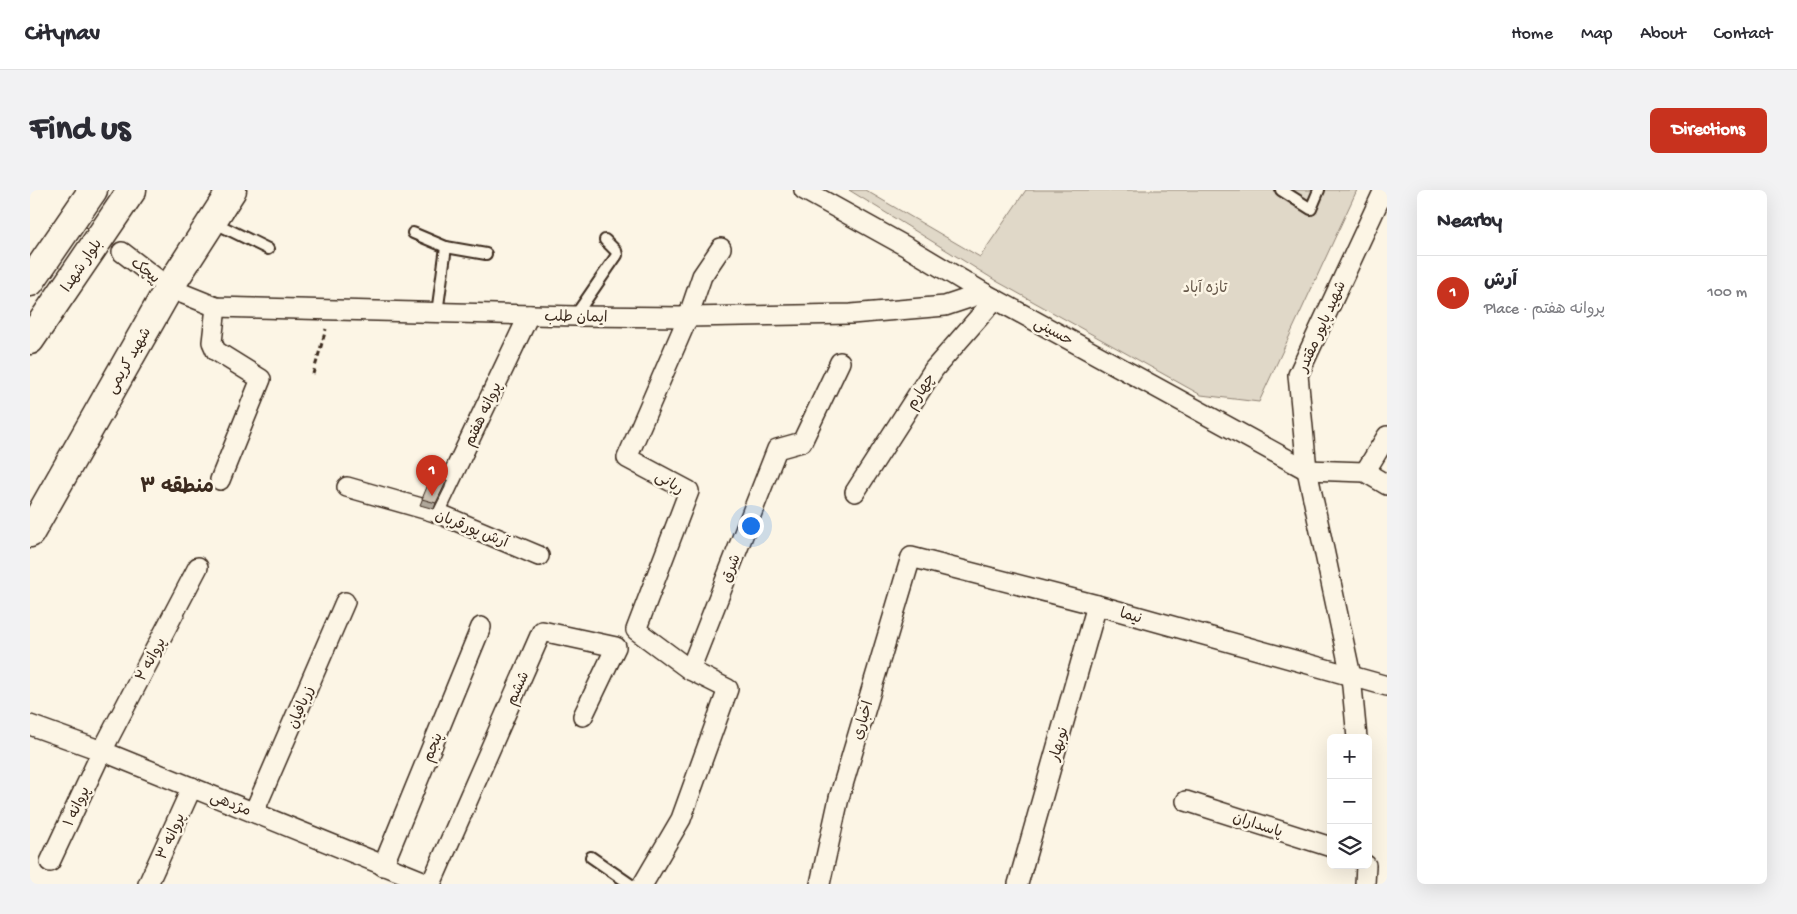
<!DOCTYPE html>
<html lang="en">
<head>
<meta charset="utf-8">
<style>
  :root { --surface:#fff; --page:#f2f2f3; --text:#2b2b33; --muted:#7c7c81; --line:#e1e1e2; --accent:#c8321e }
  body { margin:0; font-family:"Gochi Hand","Playpen Sans Arabic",sans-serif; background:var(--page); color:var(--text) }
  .controls { position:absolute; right:15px; bottom:15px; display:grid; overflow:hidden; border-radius:8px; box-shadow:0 5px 20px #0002 }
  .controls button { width:45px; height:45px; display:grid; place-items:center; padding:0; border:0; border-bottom:1px solid var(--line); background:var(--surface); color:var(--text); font:25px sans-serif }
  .you { position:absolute; left:720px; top:335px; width:18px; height:18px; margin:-12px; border:4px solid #fff; border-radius:50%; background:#1a73e8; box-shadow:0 0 0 8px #1a73e833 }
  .badge { display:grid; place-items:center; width:32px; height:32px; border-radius:50%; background:var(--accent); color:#fff; font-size:16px; font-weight:700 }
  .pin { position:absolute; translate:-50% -41px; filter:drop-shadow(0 1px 2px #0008) }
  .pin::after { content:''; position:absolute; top:26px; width:18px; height:15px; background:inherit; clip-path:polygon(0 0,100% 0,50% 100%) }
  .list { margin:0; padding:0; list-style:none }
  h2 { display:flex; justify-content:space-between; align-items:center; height:65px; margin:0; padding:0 20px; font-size:21px }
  h2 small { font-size:16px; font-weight:400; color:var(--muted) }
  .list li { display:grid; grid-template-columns:32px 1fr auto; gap:15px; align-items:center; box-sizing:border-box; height:75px; padding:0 20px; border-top:1px solid var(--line) }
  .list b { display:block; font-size:19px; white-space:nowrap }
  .list p { margin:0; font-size:16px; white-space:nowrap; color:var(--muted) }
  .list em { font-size:16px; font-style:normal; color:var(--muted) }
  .icon { flex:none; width:28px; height:28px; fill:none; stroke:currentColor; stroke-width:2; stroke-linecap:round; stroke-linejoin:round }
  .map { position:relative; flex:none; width:1357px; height:694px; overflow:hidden; border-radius:8px }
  header { display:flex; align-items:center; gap:30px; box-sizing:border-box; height:70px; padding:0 25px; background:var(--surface); border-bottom:1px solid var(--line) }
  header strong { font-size:24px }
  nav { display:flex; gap:28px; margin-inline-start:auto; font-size:18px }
  .intro { display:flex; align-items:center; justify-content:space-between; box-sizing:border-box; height:120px; padding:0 30px }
  h1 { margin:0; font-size:35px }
  .button { padding:12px 22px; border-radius:8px; background:var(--accent); color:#fff; font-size:18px; font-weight:700 }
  main { display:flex; gap:30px; padding:0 30px }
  aside { flex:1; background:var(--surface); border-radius:8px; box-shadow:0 5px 20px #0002 }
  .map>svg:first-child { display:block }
  .green { fill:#e0d8c8; stroke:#8e8173 }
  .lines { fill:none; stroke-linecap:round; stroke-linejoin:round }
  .lane-casing { stroke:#3b2a1e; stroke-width:14 }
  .street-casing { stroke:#3b2a1e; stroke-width:22 }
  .secondary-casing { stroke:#3b2a1e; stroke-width:31 }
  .primary-casing { stroke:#3b2a1e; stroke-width:31 }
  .path { stroke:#3b2a1e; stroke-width:3; stroke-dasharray:5 4; stroke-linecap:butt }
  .lane { stroke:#fcf5e5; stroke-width:10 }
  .street { stroke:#fcf5e5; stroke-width:19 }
  .secondary { stroke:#fcf5e5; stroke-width:28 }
  .primary { stroke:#fcf5e5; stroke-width:28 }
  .wall { fill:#afa79a; stroke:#3b2a1e }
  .shaded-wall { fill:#8f887d; stroke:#3b2a1e }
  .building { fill:#ccc2b3; stroke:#3b2a1e }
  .labels { text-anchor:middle; stroke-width:5; stroke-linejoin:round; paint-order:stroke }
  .street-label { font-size:15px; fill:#3b2a1e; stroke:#fcf5e5 }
  .park-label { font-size:15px; fill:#645648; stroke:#fcf5e5 }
  .district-label { font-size:20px; font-weight:bold; fill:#3b2a1e; stroke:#fcf5e5 }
</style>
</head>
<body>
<header>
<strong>Citynav</strong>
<nav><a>Home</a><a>Map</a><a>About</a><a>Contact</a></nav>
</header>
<div class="intro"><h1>Find us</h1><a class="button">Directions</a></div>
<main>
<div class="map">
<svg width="1357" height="694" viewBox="0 0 1357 694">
  <rect width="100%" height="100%" fill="#fcf5e5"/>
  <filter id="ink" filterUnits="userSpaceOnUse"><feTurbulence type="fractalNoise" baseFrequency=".02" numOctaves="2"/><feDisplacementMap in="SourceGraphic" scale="10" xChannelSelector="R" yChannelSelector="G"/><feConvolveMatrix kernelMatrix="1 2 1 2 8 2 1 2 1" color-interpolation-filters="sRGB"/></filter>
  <g filter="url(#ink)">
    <path class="green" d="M 819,0 L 835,0 L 950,67 L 996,0 L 1327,0 L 1229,212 L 1171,205 L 968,92 Z"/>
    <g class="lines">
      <g class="lane-casing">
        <g id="lane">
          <path d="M 1251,0 L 1281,19 L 1289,0"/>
          <path d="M 183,32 L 238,59"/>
          <path d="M 383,43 L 416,57 L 456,64"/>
          <path d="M 407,123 L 416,57"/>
          <path d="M 545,126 L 587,65 L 586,61 L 575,50"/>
          <path d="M 561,667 L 600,694"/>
        </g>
      </g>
      <g class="street-casing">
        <g id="street">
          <path d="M 774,0 L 877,57 L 954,103 L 1277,280 L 1335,282 L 1357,295"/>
          <path d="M 92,62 L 139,98 L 186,117 L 545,126 L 658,127 L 821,124 L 915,116 L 954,103"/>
          <path d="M 186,117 L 182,152 L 186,161 L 231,189 L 190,290"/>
          <path d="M 1335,282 L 1357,246"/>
          <path d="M 317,297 L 405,322 L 509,366"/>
          <path d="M 825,302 L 904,179 L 965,109"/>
          <path d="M 405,322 L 499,125"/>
          <path d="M 660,480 L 606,440 L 659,301 L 597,268 L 658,127 L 672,86 L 691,58"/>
          <path d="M 0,535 L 72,561 L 400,694"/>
          <path d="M 1327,548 L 1321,486 L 1277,280 L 1268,185 L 1354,0"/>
          <path d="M 1156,611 L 1301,657"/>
          <path d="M 224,622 L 315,412"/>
          <path d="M 20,672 L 72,561 L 168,377"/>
          <path d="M 353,676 L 451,437"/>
          <path d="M 118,694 L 162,597"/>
          <path d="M 401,694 L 512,441 L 586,457 L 553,526"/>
          <path d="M 613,694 L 651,629 L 698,499 L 660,480 L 747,259 L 772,252 L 810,172"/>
          <path d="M 790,694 L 809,608 L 881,367 L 1067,415 L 1357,496"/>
          <path d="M 988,694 L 1067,415"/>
          <path d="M 1335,694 L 1336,675"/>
        </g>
      </g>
      <g class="secondary-casing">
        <path id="secondary" d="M 0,343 L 139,98 L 202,0"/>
      </g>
      <g class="primary-casing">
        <g id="primary">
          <path d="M 0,92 L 63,0"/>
          <path d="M 0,150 L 102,0"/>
        </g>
      </g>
      <path class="path" d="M 283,184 L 296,139"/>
      <use href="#lane" class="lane"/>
      <use href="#street" class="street"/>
      <use href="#secondary" class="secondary"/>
      <use href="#primary" class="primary"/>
    </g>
    <path class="wall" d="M 402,285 L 415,297 L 404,319 L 390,315 Z"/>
    <path class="shaded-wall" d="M 417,290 L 415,297 L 404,319 L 406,313 Z"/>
    <path class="building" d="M 402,285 L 417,290 L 406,313 L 392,309 Z"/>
  </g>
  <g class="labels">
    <g class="street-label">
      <text transform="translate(51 75) rotate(-56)" y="5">بلوار شهدا</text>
      <text transform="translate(116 80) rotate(38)" y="5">پیچک</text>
      <text transform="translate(546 126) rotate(1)" y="5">ایمان طلب</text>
      <text transform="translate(1291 136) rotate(-66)" y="5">شهید پاپور مقتدر</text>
      <text transform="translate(1024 141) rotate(29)" y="5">حسینی</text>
      <text transform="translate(98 170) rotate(-60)" y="5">شهید کریمی</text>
      <text transform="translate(890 201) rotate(-57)" y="5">چهارم</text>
      <text transform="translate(452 224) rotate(-65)" y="5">پروانه هفتم</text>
      <text transform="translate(640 292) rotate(32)" y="5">ربانی</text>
      <text transform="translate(442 338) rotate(22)" y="5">آرش پورقربان</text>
      <text transform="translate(700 378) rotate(-68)" y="5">شرق</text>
      <text transform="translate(1101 425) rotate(16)" y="5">نیما</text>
      <text transform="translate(120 469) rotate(-62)" y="5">پروانه ۲</text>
      <text transform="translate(487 498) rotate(-66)" y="5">ششم</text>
      <text transform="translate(270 517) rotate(-67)" y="5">زربافیان</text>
      <text transform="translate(832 530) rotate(-73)" y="5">اخباری</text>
      <text transform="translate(1028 554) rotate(-74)" y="5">نوبهار</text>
      <text transform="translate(402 557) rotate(-68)" y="5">پنجم</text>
      <text transform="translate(201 613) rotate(22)" y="5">مژدهی</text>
      <text transform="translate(46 616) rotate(-65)" y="5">پروانه ۱</text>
      <text transform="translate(1228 634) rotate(18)" y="5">پاسداران</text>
      <text transform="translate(140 646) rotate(-66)" y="5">پروانه ۳</text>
    </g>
    <g class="park-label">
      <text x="1175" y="102">تازه آباد</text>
    </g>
    <g class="district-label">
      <text x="147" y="302">منطقه ۳</text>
    </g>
  </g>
</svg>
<div class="controls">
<button>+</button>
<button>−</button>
<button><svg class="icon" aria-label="layers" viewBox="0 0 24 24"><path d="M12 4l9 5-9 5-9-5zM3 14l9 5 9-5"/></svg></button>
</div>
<div class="you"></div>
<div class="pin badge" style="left:402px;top:306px">1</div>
</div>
<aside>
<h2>Nearby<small></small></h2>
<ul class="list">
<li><span class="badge">1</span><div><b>آرش</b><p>Place · پروانه هفتم</p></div><em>100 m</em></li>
</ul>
</aside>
</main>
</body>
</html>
